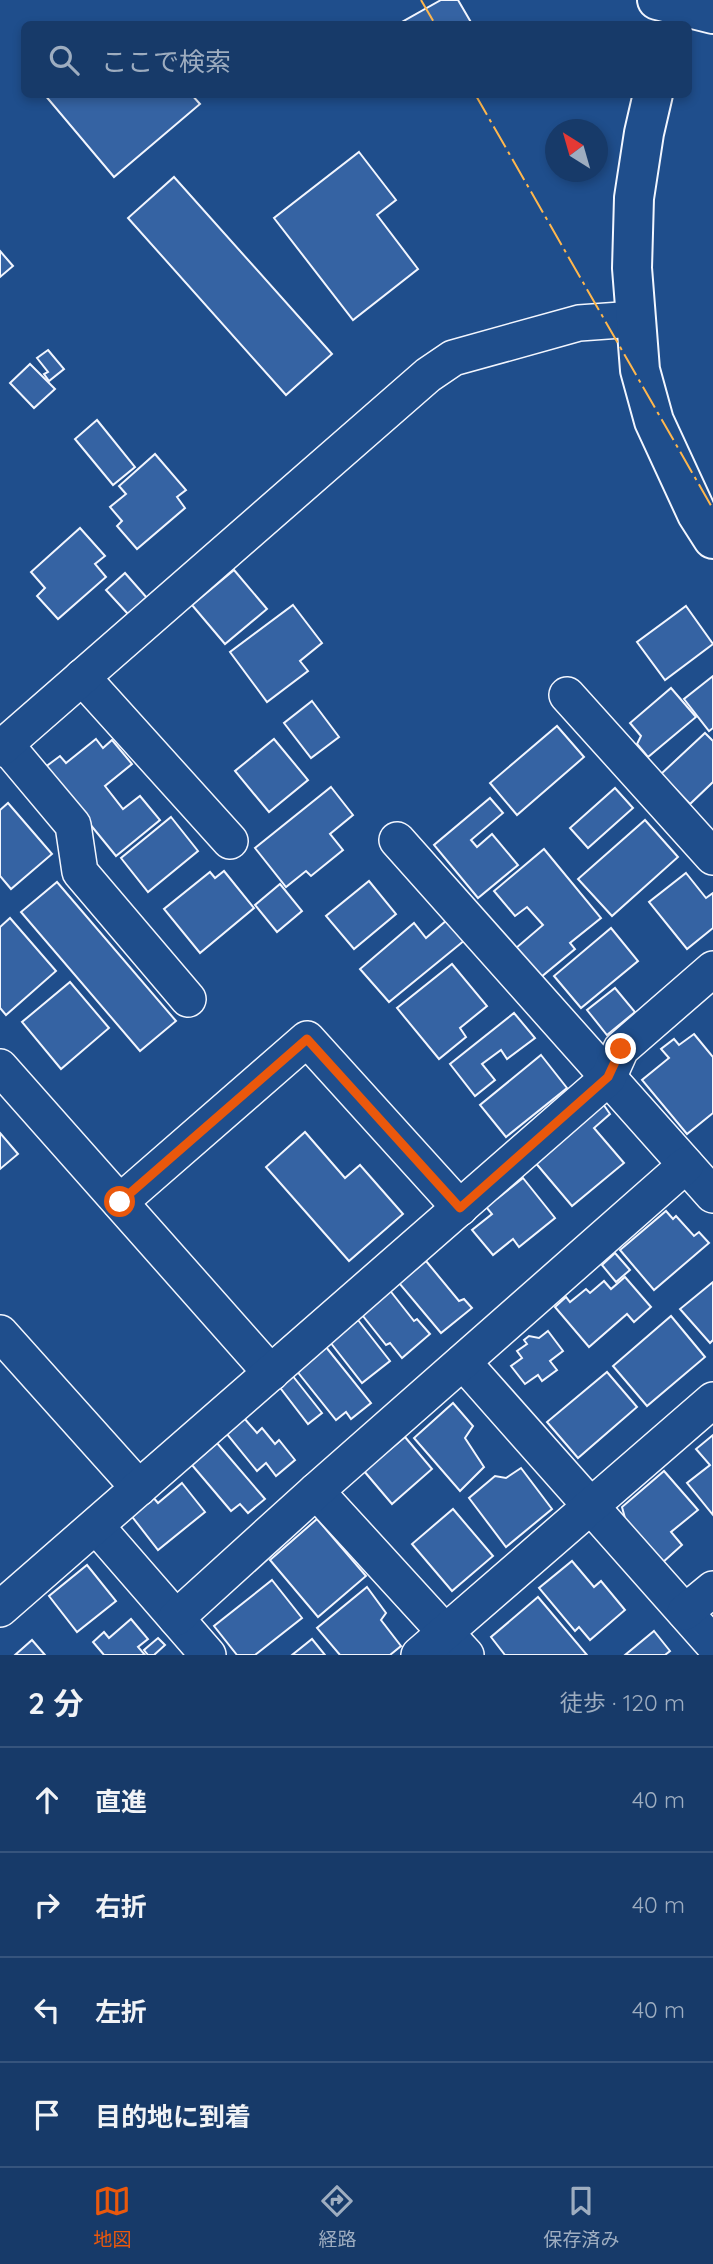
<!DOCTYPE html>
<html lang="ja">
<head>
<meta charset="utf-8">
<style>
  :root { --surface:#173a69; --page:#20416f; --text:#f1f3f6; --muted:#9eadc0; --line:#36547d; --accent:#ea580c }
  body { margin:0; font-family:Quicksand,"Noto Sans JP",sans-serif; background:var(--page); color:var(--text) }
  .compass { position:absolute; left:545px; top:119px; width:63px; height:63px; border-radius:50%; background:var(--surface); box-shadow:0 4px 10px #0003; rotate:323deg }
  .stop { position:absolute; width:21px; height:21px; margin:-16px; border:5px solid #ea580c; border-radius:50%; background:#fff }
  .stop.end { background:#ea580c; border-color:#fff; box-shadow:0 2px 7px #0008 }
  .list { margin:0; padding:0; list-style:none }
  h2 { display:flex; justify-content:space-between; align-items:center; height:91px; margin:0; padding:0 28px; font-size:30px }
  h2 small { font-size:23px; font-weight:400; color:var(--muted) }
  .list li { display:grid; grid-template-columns:46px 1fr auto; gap:21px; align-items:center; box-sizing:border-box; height:105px; padding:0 28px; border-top:2px solid var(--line) }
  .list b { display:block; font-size:26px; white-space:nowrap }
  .list em { font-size:23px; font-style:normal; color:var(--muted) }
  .icon { flex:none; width:38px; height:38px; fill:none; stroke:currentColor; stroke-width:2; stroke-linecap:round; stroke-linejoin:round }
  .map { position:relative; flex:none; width:713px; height:1655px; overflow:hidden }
  .search { position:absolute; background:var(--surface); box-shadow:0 4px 10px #0003; left:21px; right:21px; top:21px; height:77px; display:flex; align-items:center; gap:18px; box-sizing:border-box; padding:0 24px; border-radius:10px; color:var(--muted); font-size:26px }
  .sheet { height:511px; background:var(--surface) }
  nav { display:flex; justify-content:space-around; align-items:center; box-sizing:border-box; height:98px; border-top:2px solid var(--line); background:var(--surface); font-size:19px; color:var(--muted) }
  nav a { display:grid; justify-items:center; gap:4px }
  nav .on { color:var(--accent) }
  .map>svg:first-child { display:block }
  .building { fill:#3563a3; stroke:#f2f6ff; stroke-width:2 }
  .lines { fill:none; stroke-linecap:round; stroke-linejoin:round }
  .minor-casing { stroke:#f2f6ff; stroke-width:38 }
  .tertiary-casing { stroke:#f2f6ff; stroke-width:42 }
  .minor { stroke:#1f4e8c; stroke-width:35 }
  .tertiary { stroke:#1f4e8c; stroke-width:38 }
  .power { stroke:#ffb74d; stroke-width:2; stroke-dasharray:24 5 3.5 5; stroke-linecap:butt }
  .route { stroke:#ea580c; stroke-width:9 }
</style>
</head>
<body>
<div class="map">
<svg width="713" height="1655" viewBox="0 0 713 1655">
  <rect width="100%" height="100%" fill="#1f4e8c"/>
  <g class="building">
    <path d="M 441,0 L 458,0 L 472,24 L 403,24 L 402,22 Z"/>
    <path d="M 44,94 L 191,94 L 200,104 L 114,177 Z"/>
    <path d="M 359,152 L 396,200 L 377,215 L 418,269 L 353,320 L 274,218 Z"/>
    <path d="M 174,177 L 332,354 L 286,395 L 128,218 Z"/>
    <path d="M 0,251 L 13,266 L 0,277 Z"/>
    <path d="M 48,350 L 64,369 L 49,381 L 44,374 L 48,372 L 37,358 Z"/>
    <path d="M 30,364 L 55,389 L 34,408 L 10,383 Z"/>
    <path d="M 97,420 L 135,467 L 113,485 L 75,439 Z"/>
    <path d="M 155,454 L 186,490 L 177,497 L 185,508 L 137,549 L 117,526 L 122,521 L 110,507 L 126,494 L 119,486 Z"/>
    <path d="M 80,528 L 105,556 L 95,564 L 106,577 L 58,619 L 37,596 L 45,588 L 31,572 Z"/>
    <path d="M 234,570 L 267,609 L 225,644 L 192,605 Z"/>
    <path d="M 125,573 L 147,598 L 128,614 L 106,590 Z"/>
    <path d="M 293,605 L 322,643 L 300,661 L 308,671 L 267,702 L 230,652 Z"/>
    <path d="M 686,606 L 713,644 L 665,680 L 637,642 Z"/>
    <path d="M 713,676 L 713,728 L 709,731 L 684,699 Z"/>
    <path d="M 671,688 L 696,717 L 648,757 L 637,744 L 641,736 L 630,723 Z"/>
    <path d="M 312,701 L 339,737 L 311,758 L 284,723 Z"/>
    <path d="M 557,726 L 584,757 L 517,815 L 490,783 Z"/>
    <path d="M 705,733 L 713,741 L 713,782 L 690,804 L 661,774 Z"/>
    <path d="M 96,739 L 103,748 L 112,740 L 132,764 L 105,786 L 123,809 L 140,796 L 160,820 L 116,856 L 44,768 L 60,756 L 66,763 Z"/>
    <path d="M 274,739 L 308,780 L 269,812 L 235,771 Z"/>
    <path d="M 331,787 L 353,815 L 330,834 L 343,850 L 311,876 L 306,871 L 286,887 L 255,848 Z"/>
    <path d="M 615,788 L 633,808 L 588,848 L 570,828 Z"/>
    <path d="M 490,798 L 503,813 L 471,840 L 477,847 L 492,834 L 518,865 L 478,898 L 434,845 Z"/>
    <path d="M 8,803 L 52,854 L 11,889 L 0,876 L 0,810 Z"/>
    <path d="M 171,817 L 198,851 L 148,892 L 121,858 Z"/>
    <path d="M 645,820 L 678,857 L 612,916 L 578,879 Z"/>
    <path d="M 544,849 L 601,918 L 570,943 L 575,949 L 541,977 L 516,948 L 543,925 L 527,907 L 515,916 L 494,891 Z"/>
    <path d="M 224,871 L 254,908 L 200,953 L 164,909 L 210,872 L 215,878 Z"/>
    <path d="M 686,873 L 706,898 L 713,893 L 713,928 L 687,949 L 649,902 Z"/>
    <path d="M 369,881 L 396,914 L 354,949 L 326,916 Z"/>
    <path d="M 57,882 L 176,1021 L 140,1051 L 21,912 Z"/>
    <path d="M 280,884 L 302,911 L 277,932 L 255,905 Z"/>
    <path d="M 10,918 L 56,971 L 6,1015 L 0,1008 L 0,927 Z"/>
    <path d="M 447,920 L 465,940 L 389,1002 L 360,969 L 414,923 L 426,938 Z"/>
    <path d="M 611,928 L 638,961 L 581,1008 L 554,976 Z"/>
    <path d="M 452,964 L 487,1006 L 460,1028 L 466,1037 L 439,1059 L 397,1008 Z"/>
    <path d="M 70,982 L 109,1028 L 61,1069 L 22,1022 Z"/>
    <path d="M 615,988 L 635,1012 L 607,1035 L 587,1010 Z"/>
    <path d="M 514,1013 L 535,1038 L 507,1059 L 501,1050 L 482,1064 L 495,1080 L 475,1096 L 450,1064 Z"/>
    <path d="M 694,1034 L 713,1057 L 713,1113 L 687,1134 L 642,1080 L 669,1058 L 661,1049 L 674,1039 L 679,1045 Z"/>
    <path d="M 541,1055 L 567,1088 L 506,1137 L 480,1105 Z"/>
    <path d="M 601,1101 L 610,1114 L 594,1128 L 624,1163 L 572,1206 L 534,1161 Z"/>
    <path d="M 305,1132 L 345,1178 L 360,1165 L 403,1214 L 349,1261 L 266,1167 Z"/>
    <path d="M 0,1133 L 18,1154 L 0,1169 Z"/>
    <path d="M 523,1178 L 555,1218 L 519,1247 L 513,1239 L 493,1255 L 472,1230 L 492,1214 L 482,1202 L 494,1192 L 498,1198 Z"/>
    <path d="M 666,1211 L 673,1219 L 676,1216 L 694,1236 L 699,1232 L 709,1243 L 654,1290 L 620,1250 Z"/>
    <path d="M 615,1253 L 630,1270 L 616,1282 L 602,1265 Z"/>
    <path d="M 426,1261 L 459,1301 L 464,1299 L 472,1308 L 441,1333 L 399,1283 Z"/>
    <path d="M 625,1277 L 651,1307 L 634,1322 L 627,1314 L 589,1347 L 555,1307 L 566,1297 L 570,1302 L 586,1289 L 590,1293 L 604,1281 L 611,1289 Z"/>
    <path d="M 713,1282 L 713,1340 L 710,1343 L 680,1309 Z"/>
    <path d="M 388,1288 L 414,1321 L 417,1319 L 430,1334 L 402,1358 L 390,1343 L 386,1345 L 359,1311 Z"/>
    <path d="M 671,1316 L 705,1357 L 647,1406 L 613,1366 Z"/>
    <path d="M 358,1320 L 390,1361 L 362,1383 L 330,1342 Z"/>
    <path d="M 548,1331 L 563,1351 L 550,1361 L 557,1370 L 542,1381 L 538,1375 L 525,1384 L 511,1366 L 522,1358 L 517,1351 L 527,1344 L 524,1340 L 529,1336 L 539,1338 Z"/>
    <path d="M 326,1347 L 371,1403 L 351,1419 L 346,1412 L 336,1420 L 296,1370 Z"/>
    <path d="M 607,1372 L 637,1407 L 578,1458 L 547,1422 Z"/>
    <path d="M 292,1375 L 322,1413 L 308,1424 L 278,1385 Z"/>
    <path d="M 453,1403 L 473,1426 L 465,1438 L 484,1467 L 460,1491 L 414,1438 Z"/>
    <path d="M 244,1418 L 257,1433 L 262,1428 L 275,1444 L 279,1440 L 295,1460 L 276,1476 L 266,1463 L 257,1471 L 226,1433 Z"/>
    <path d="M 713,1435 L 713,1515 L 687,1483 L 710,1465 L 696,1449 Z"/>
    <path d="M 405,1437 L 432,1469 L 392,1504 L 364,1471 Z"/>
    <path d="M 217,1443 L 265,1499 L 248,1513 L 240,1504 L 231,1511 L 192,1465 Z"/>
    <path d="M 521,1468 L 552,1509 L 506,1547 L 469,1498 L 495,1476 L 506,1478 Z"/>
    <path d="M 664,1471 L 698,1510 L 671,1532 L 682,1545 L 662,1563 L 626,1522 L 622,1507 Z"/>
    <path d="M 182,1483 L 205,1512 L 158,1550 L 130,1514 L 152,1496 L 158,1503 Z"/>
    <path d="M 453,1509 L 493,1556 L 452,1591 L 412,1544 Z"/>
    <path d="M 317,1519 L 366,1576 L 318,1617 L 270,1560 Z"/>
    <path d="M 572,1561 L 594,1587 L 601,1581 L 625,1610 L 590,1640 L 579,1627 L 575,1631 L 539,1588 Z"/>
    <path d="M 87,1565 L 116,1601 L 77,1632 L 49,1596 Z"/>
    <path d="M 272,1580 L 302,1618 L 255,1655 L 237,1655 L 214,1626 Z"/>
    <path d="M 367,1587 L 386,1613 L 381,1620 L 401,1646 L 390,1655 L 340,1655 L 317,1628 Z"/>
    <path d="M 538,1597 L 587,1655 L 505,1655 L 491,1637 Z"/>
    <path d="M 131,1619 L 148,1639 L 138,1647 L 145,1655 L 104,1655 L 93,1642 L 104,1632 L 109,1638 Z"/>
    <path d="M 654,1631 L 670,1651 L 665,1655 L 625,1655 Z"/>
    <path d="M 158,1638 L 165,1645 L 154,1655 L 148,1655 L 144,1650 Z"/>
    <path d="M 312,1639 L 325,1655 L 292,1655 Z"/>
    <path d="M 32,1640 L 45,1655 L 15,1655 Z"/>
  </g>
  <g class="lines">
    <g class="minor-casing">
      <g id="minor">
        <path d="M 82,677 L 230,841"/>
        <path d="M 567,695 L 713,857"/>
        <path d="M 5,744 L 73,825 L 80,872 L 188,999"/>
        <path d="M 0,749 L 428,375 L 453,358 L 579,323 L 635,319"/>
        <path d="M 397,840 L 713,1195"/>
        <path d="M 0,1067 L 271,1373"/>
        <path d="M 120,1202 L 307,1039 L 460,1208"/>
        <path d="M 0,1333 L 139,1488"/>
        <path d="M 463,1362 L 713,1644"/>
        <path d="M 316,1491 L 466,1655"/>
        <path d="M 96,1526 L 208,1655"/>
        <path d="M 0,1609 L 608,1078 L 621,1049 L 713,969"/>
        <path d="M 685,1612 L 713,1589"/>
        <path d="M 176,1618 L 316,1491 L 686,1165"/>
        <path d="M 419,1655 L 713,1400"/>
      </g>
    </g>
    <g class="tertiary-casing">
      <g id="tertiary">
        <path d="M 657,0 L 713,14"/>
        <path d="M 653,94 L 644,133 L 634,198 L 632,268 L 640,370 L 654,421 L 697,514 L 713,539"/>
      </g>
    </g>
    <use href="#minor" class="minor"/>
    <use href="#tertiary" class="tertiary"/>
    <g class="power">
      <path d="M 421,0 L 435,24"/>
      <path d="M 475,94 L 713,509"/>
    </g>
  </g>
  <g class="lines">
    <path class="route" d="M 120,1202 L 307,1039 L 460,1208 L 608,1077 L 621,1049"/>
  </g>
</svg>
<svg class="compass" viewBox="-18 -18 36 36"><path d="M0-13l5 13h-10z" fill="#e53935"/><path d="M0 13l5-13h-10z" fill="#9eadc0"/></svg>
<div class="stop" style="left:120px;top:1202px"></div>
<div class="stop end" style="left:621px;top:1049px"></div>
<div class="search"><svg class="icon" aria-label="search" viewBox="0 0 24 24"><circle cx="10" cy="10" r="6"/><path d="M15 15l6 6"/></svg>ここで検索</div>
</div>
<section class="sheet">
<h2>2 分<small>徒歩 · 120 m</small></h2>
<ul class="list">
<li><svg class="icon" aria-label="ahead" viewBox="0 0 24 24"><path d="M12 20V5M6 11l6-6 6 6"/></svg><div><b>直進</b></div><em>40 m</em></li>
<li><svg class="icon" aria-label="right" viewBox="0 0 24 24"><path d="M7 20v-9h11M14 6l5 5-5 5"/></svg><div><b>右折</b></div><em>40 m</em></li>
<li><svg class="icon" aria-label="left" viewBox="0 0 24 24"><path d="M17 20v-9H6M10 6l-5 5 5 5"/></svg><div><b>左折</b></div><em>40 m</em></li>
<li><svg class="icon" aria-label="arrive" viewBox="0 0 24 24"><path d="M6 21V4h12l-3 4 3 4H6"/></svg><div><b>目的地に到着</b></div></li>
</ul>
</section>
<nav>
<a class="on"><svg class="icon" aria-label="map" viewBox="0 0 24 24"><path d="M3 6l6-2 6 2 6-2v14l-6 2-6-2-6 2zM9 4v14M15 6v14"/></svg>地図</a>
<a><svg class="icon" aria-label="directions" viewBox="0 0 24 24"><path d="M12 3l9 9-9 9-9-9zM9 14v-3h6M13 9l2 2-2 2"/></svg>経路</a>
<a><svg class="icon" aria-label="saved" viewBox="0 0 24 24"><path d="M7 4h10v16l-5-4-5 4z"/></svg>保存済み</a>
</nav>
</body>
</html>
